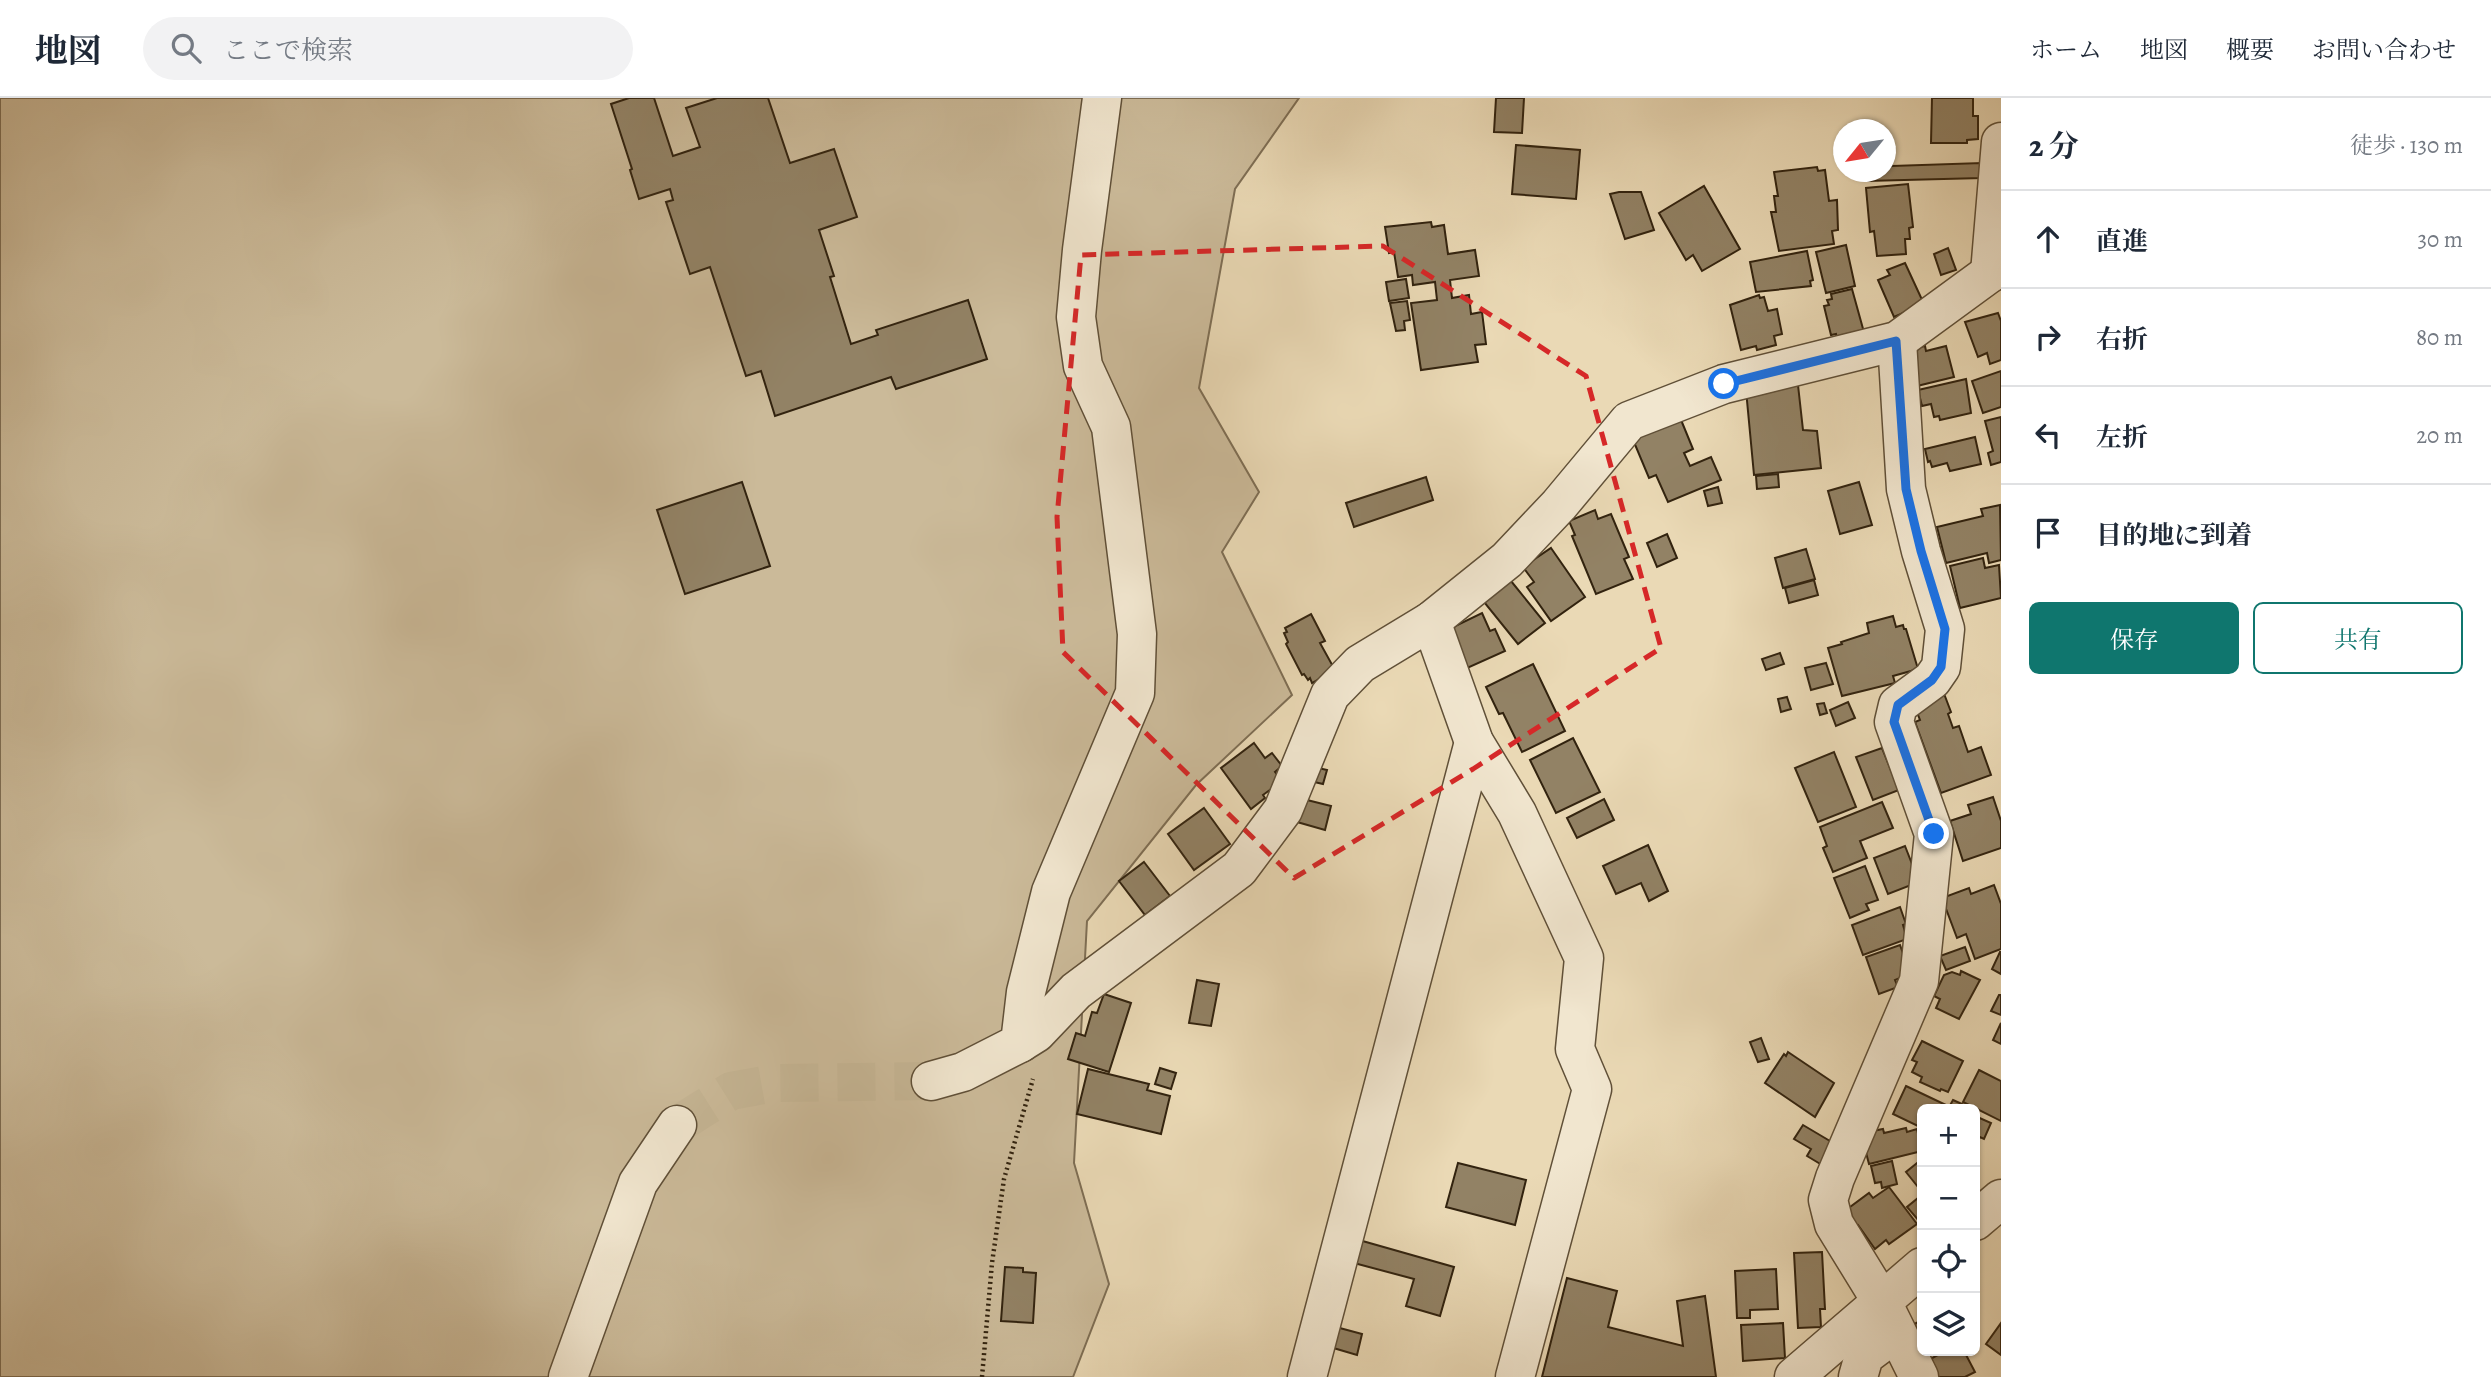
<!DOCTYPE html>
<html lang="ja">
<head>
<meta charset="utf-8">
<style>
  :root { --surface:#fff; --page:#f2f2f3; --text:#1f2937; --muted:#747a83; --line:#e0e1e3; --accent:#0f766e }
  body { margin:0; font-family:Alegreya,"Noto Serif JP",serif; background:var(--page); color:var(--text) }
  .controls { position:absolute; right:21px; bottom:21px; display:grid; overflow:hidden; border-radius:10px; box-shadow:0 2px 5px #0004 }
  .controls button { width:63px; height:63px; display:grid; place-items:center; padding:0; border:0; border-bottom:2px solid var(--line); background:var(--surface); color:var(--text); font:35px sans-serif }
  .compass { position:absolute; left:1833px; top:21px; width:63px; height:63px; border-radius:50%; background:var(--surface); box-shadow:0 2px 5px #0004; rotate:240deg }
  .stop { position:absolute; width:21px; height:21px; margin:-16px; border:5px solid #1a73e8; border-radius:50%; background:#fff }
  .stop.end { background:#1a73e8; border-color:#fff; box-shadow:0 2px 7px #0008 }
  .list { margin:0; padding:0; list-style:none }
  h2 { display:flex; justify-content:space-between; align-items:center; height:91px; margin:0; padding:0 28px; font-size:30px }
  h2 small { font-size:23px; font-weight:400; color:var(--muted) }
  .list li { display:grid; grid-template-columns:46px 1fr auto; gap:21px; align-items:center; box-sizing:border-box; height:98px; padding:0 28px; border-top:2px solid var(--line) }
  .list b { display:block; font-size:26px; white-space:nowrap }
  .list em { font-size:23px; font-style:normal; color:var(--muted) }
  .actions { display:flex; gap:14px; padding:21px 28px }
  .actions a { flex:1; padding:16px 0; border:2px solid var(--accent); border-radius:10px; text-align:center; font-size:24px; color:var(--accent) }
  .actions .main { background:var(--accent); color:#fff }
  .icon { flex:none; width:38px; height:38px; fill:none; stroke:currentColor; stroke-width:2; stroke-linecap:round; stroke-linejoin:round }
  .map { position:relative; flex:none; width:2001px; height:1279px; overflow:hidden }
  header { display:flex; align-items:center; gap:42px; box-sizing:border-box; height:98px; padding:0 35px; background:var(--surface); border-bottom:2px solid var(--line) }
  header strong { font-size:33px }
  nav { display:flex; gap:38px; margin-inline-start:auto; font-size:24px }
  .search { width:490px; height:63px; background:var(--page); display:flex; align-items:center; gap:18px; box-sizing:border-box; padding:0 24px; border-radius:38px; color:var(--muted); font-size:26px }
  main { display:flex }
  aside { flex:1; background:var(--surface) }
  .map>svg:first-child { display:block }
  .green { fill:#cbba99; stroke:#7e6e54; stroke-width:2 }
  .building { fill:#928265; stroke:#32230f; stroke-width:2 }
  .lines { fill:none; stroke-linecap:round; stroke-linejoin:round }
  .minor-tunnel { stroke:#c5b594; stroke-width:38; stroke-dasharray:38 19; stroke-linecap:butt }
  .minor-casing { stroke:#605038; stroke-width:41 }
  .path { stroke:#32230f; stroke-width:4.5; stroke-dasharray:2 3.5; stroke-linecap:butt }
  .minor { stroke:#f1e6cf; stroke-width:38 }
  .route { stroke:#1a73e8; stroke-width:9 }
  .marked { fill:none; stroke:#d62828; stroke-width:5; stroke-dasharray:14 9; stroke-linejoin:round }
</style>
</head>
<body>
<header>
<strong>地図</strong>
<div class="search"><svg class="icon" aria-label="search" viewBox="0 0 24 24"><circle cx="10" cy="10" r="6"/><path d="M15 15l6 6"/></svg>ここで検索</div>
<nav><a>ホーム</a><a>地図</a><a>概要</a><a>お問い合わせ</a></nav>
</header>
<main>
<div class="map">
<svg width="2001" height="1279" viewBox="0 0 2001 1279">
  <rect width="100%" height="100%" fill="#ead9b5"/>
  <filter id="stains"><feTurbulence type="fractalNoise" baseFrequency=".00286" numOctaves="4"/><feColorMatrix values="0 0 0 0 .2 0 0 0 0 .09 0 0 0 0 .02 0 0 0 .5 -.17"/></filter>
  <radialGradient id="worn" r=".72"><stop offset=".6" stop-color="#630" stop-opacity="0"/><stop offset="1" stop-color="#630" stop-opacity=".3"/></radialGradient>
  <path class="green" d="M 0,0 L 1299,0 L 1235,91 L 1199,290 L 1259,394 L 1222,454 L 1292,597 L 1196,687 L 1087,823 L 1074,1065 L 1109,1186 L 1073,1279 L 0,1279 Z"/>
  <g class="building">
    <path d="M 629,0 L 654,0 L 673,58 L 700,49 L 686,10 L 717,0 L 768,0 L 790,65 L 834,51 L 857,119 L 819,132 L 834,178 L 830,179 L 851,246 L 878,237 L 876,232 L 968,202 L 987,261 L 896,291 L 891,279 L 775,318 L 761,273 L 746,278 L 710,169 L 690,176 L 666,104 L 673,102 L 670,91 L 639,101 L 630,72 L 632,71 L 611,6 Z"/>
    <path d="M 1496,0 L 1524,0 L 1522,35 L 1494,34 Z"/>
    <path d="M 1932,0 L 1973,0 L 1973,18 L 1978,18 L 1978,41 L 1967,42 L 1967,45 L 1931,45 Z"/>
    <path d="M 1516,47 L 1580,52 L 1576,101 L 1512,96 Z"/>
    <path d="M 1892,62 L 1892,68 L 1982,65 L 1982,80 L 1866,83 L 1865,74 L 1885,74 L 1885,63 Z"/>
    <path d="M 1817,69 L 1818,73 L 1825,72 L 1829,103 L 1837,102 L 1838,132 L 1832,133 L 1834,146 L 1779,153 L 1771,114 L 1776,114 L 1774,98 L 1778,98 L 1774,74 Z"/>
    <path d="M 1908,86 L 1913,129 L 1909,130 L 1910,141 L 1905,141 L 1906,156 L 1877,158 L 1874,133 L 1870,134 L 1866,90 Z"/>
    <path d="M 1704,88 L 1740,151 L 1702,173 L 1693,157 L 1686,162 L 1659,115 Z"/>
    <path d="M 1619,94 L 1641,94 L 1654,132 L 1625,141 L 1610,96 Z"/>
    <path d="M 1431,124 L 1432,129 L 1444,127 L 1448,156 L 1475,152 L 1479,178 L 1450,182 L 1452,200 L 1469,197 L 1471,216 L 1482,214 L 1486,246 L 1475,247 L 1478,264 L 1421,272 L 1411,205 L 1437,202 L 1435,184 L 1413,187 L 1412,177 L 1398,179 L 1394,154 L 1389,155 L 1385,129 Z"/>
    <path d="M 1846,147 L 1855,188 L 1826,195 L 1816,154 Z"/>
    <path d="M 1948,150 L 1956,172 L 1941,177 L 1934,156 Z"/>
    <path d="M 1807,153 L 1813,182 L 1810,183 L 1811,188 L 1756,194 L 1750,164 Z"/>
    <path d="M 1905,165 L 1924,206 L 1894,219 L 1878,182 L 1890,177 L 1887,172 Z"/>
    <path d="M 1406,181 L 1409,200 L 1389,203 L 1386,184 Z"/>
    <path d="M 1852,191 L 1865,238 L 1837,244 L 1836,236 L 1831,237 L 1824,208 L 1829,207 L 1827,202 L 1832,201 L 1831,196 Z"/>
    <path d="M 1759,197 L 1760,200 L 1764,199 L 1768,213 L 1777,211 L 1782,236 L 1774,238 L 1776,247 L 1757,252 L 1756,248 L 1741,252 L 1730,207 Z"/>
    <path d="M 1407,203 L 1410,222 L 1404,223 L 1405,232 L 1396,233 L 1390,205 Z"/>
    <path d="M 1998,215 L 2001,223 L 2001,262 L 1990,266 L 1987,255 L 1978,259 L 1965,224 Z"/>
    <path d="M 1925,248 L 1926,253 L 1946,248 L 1954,279 L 1917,288 L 1910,251 Z"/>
    <path d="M 2001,273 L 2001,309 L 1983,315 L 1972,283 Z"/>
    <path d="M 1966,281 L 1971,315 L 1940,322 L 1939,318 L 1934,319 L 1931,306 L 1922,308 L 1918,292 Z"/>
    <path d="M 1798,287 L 1803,332 L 1817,333 L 1821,370 L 1754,377 L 1746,292 Z"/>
    <path d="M 1679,317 L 1693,351 L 1684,355 L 1690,368 L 1711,359 L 1721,382 L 1668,404 L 1656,377 L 1649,380 L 1631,337 Z"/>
    <path d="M 2001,319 L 2001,364 L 1991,367 L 1988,355 L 1993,353 L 1985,323 Z"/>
    <path d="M 1975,339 L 1981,366 L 1950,373 L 1947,365 L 1932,369 L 1930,363 L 1928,364 L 1925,351 Z"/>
    <path d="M 1778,376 L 1779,389 L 1757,391 L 1756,378 Z"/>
    <path d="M 1426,379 L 1433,402 L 1354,429 L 1346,405 Z"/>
    <path d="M 742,384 L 770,468 L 685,496 L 657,412 Z"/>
    <path d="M 1859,384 L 1872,427 L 1840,436 L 1828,393 Z"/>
    <path d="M 1718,389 L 1722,405 L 1708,408 L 1704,393 Z"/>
    <path d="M 2000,407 L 2001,462 L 1989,465 L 1987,455 L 1946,465 L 1937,429 L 1983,418 L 1981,411 Z"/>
    <path d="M 1595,412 L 1598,421 L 1611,416 L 1629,459 L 1624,461 L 1633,481 L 1596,496 L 1572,438 L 1575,437 L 1569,423 Z"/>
    <path d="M 1667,436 L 1677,460 L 1657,469 L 1647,445 Z"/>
    <path d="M 1551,450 L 1585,499 L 1551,523 L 1527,489 L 1534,484 L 1523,469 Z"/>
    <path d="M 1806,451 L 1815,481 L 1783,490 L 1775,460 Z"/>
    <path d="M 1983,460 L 1985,470 L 1999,467 L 2001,500 L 1960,510 L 1950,468 Z"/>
    <path d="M 1814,482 L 1818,497 L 1789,505 L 1785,490 Z"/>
    <path d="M 1511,483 L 1545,525 L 1518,546 L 1484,504 Z"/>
    <path d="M 1482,515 L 1490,533 L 1495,531 L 1505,553 L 1465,571 L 1447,532 Z"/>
    <path d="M 1311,516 L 1325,543 L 1320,545 L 1335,572 L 1312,585 L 1310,580 L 1308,582 L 1304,576 L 1302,577 L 1286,546 L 1288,544 L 1284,535 L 1287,534 L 1285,530 Z"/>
    <path d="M 1893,518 L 1896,529 L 1903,527 L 1904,531 L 1906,531 L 1918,571 L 1893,578 L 1895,585 L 1842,598 L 1828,550 L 1842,546 L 1841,544 L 1869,535 L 1867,525 Z"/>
    <path d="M 1780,555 L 1784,566 L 1766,572 L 1762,561 Z"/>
    <path d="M 1826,565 L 1833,586 L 1811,592 L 1805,570 Z"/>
    <path d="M 1533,566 L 1565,633 L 1522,654 L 1503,615 L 1499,616 L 1486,589 Z"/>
    <path d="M 1943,593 L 1951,614 L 1948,616 L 1953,630 L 1959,628 L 1968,654 L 1981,649 L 1991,677 L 1941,695 L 1915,624 L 1920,622 L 1915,609 Z"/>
    <path d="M 1787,599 L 1791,611 L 1781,614 L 1778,601 Z"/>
    <path d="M 1848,604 L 1855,620 L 1836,628 L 1830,612 Z"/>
    <path d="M 1824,605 L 1827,615 L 1820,617 L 1817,606 Z"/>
    <path d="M 1573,640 L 1600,694 L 1556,715 L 1530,662 Z"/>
    <path d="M 1254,645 L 1265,660 L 1272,655 L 1282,668 L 1275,674 L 1282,683 L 1263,697 L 1265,700 L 1251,711 L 1221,670 Z"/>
    <path d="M 1882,650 L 1899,692 L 1873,702 L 1856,659 Z"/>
    <path d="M 1834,654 L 1856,709 L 1818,724 L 1795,670 Z"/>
    <path d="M 1314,669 L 1327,672 L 1323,686 L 1310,683 Z"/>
    <path d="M 1993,699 L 2001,723 L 2001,750 L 1963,763 L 1950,723 L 1971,716 L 1968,707 Z"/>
    <path d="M 1303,701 L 1331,708 L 1325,732 L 1297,724 Z"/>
    <path d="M 1604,701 L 1614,722 L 1577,740 L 1567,720 Z"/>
    <path d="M 1882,704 L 1893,730 L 1860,743 L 1867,760 L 1833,774 L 1823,750 L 1827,748 L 1820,729 Z"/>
    <path d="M 1204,710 L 1230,746 L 1194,772 L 1168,736 Z"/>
    <path d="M 1648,747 L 1668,793 L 1649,803 L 1641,785 L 1616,796 L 1603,768 Z"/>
    <path d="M 1905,748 L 1919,784 L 1888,796 L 1874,760 Z"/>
    <path d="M 1144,764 L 1170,798 L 1145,817 L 1119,783 Z"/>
    <path d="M 1865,768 L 1878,802 L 1866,806 L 1869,812 L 1850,820 L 1834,780 Z"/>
    <path d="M 1994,787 L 2001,806 L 2001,851 L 1975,861 L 1966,836 L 1957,840 L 1942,800 L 1969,790 L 1971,796 Z"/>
    <path d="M 1900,809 L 1906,826 L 1903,827 L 1907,841 L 1863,857 L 1852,827 Z"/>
    <path d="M 1900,847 L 1906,864 L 1907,877 L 1895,882 L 1898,889 L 1879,896 L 1866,859 Z"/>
    <path d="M 1965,849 L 1970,863 L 1946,872 L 1940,858 Z"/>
    <path d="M 2000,854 L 2001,854 L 2001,876 L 1992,871 Z"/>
    <path d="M 1961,873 L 1980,882 L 1959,921 L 1936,910 L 1940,901 L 1934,898 L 1944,877 L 1952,874 L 1960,877 Z"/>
    <path d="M 1197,882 L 1219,886 L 1211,928 L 1189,925 Z"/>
    <path d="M 1104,896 L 1131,905 L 1109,974 L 1068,961 L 1076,935 L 1085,938 L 1092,914 L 1097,915 Z"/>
    <path d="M 1999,897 L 2001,897 L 2001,917 L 1991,913 Z"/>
    <path d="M 2001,925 L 2001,946 L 1993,942 Z"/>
    <path d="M 1761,940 L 1769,961 L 1758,964 L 1750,944 Z"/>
    <path d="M 1922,943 L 1963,963 L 1948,994 L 1941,991 L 1940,993 L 1920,984 L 1922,979 L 1912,974 L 1917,964 L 1912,962 Z"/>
    <path d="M 1788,954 L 1834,985 L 1815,1019 L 1765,985 L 1784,956 L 1786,958 Z"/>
    <path d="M 1160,970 L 1176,975 L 1171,991 L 1155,986 Z"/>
    <path d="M 1088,971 L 1149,986 L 1147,992 L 1170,998 L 1161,1036 L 1077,1016 Z"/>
    <path d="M 1979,972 L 2001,983 L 2001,1023 L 1963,1004 Z"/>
    <path d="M 1906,988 L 1946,1007 L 1944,1011 L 1922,1011 L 1922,1030 L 1893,1016 Z"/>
    <path d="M 1953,1002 L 1973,1011 L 1948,1011 Z"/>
    <path d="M 1975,1012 L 1977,1013 L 1975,1018 L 1991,1025 L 1984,1041 L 1980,1039 L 1978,1043 L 1975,1042 Z"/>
    <path d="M 1803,1027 L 1835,1046 L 1822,1067 L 1807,1058 L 1811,1051 L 1794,1041 Z"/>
    <path d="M 1906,1030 L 1907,1034 L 1917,1031 L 1922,1053 L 1869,1066 L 1864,1047 L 1873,1033 L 1883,1031 L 1884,1035 Z"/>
    <path d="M 1922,1061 L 1922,1094 L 1906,1074 Z"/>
    <path d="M 1892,1063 L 1897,1086 L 1882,1090 L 1881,1084 L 1875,1085 L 1871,1068 Z"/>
    <path d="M 1458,1065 L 1526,1082 L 1515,1127 L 1446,1109 Z"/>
    <path d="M 1889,1089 L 1917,1126 L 1889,1146 L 1886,1142 L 1875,1151 L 1858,1127 L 1856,1128 L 1846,1112 L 1869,1095 L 1873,1100 Z"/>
    <path d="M 1918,1100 L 1922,1106 L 1922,1121 L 1919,1123 L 1907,1109 Z"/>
    <path d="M 1359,1142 L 1454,1169 L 1440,1218 L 1406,1208 L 1414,1181 L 1354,1165 Z"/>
    <path d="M 1822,1154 L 1825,1211 L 1820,1211 L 1821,1229 L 1798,1230 L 1794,1155 Z"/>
    <path d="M 1005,1169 L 1023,1170 L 1023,1174 L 1036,1175 L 1033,1225 L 1001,1223 Z"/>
    <path d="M 1776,1171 L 1778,1211 L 1750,1212 L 1750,1220 L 1737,1220 L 1735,1173 Z"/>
    <path d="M 1567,1180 L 1617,1193 L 1608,1229 L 1683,1248 L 1677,1203 L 1705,1198 L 1716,1279 L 1542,1279 Z"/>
    <path d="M 1922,1222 L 1922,1253 L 1934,1253 L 1922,1259 L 1907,1230 Z"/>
    <path d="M 1783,1225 L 1785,1260 L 1743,1263 L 1741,1227 Z"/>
    <path d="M 2001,1225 L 2001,1257 L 1986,1246 Z"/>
    <path d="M 1336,1229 L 1362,1236 L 1357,1257 L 1330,1249 Z"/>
    <path d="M 1945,1253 L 1964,1253 L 1975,1274 L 1965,1279 L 1930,1279 L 1923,1265 Z"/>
  </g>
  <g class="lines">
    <path class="minor-tunnel" d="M 677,1027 L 731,993 L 775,985 L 931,983"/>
    <g class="minor-casing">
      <g id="minor">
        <path d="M 1990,175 L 2001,44"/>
        <path d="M 1897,243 L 1906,391 L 1921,453 L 1945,531 L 1941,569 L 1932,582 L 1898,607 L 1894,624 L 1934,736 L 1919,883 L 1835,1080 L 1828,1102 L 1834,1126 L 1882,1204 L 1919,1279"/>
        <path d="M 1431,523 L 1474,644 L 1517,715 L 1584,860 L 1575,951 L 1592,991 L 1515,1279"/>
        <path d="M 1020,945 L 1036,935 L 1076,893 L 1239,771 L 1283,712 L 1330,597 L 1360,566 L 1431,523 L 1507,462 L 1559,407 L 1629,323 L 1724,286 L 1897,243 L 1990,175 L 2001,170"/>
        <path d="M 931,983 L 963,974 L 1020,945 L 1026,894 L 1051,794 L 1135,595 L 1137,536 L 1111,329 L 1083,268 L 1076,219 L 1082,152 L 1102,0"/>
        <path d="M 1975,1123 L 2001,1101"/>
        <path d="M 568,1279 L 638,1085 L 677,1027"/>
        <path d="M 1307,1279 L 1474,644"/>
        <path d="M 1794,1279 L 1922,1169"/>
        <path d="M 1858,1279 L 1864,1258 L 1896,1234"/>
      </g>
    </g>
    <path class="path" d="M 982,1279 L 992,1165 L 1004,1081 L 1033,981"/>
    <use href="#minor" class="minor"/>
  </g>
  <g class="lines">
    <path class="route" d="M 1724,286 L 1896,243 L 1906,391 L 1921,453 L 1945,531 L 1941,569 L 1932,582 L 1898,607 L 1894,624 L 1934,736"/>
  </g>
  <path class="marked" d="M 1383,148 L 1586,278 L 1661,550 L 1473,671 L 1294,780 L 1063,554 L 1057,419 L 1081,157 Z"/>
  <rect width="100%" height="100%" filter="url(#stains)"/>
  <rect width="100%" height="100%" fill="url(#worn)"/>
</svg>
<div class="controls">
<button>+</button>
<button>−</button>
<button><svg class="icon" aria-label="locate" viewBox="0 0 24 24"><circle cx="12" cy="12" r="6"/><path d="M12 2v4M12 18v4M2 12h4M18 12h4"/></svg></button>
<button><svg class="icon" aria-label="layers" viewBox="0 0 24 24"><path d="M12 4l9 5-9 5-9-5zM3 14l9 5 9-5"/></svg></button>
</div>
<svg class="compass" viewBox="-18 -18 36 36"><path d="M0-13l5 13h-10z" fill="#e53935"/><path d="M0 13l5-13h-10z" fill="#747a83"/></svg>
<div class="stop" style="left:1724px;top:286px"></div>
<div class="stop end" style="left:1934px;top:736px"></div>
</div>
<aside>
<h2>2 分<small>徒歩 · 130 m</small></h2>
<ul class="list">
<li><svg class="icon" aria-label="ahead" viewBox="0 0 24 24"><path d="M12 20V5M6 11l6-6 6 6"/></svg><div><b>直進</b></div><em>30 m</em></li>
<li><svg class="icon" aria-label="right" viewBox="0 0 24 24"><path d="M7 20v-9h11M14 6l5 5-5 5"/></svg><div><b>右折</b></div><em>80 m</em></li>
<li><svg class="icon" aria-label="left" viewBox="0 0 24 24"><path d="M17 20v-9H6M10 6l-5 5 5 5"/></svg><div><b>左折</b></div><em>20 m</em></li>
<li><svg class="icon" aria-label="arrive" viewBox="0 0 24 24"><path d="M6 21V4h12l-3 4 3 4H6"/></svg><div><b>目的地に到着</b></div></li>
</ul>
<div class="actions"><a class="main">保存</a><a>共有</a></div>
</aside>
</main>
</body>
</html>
